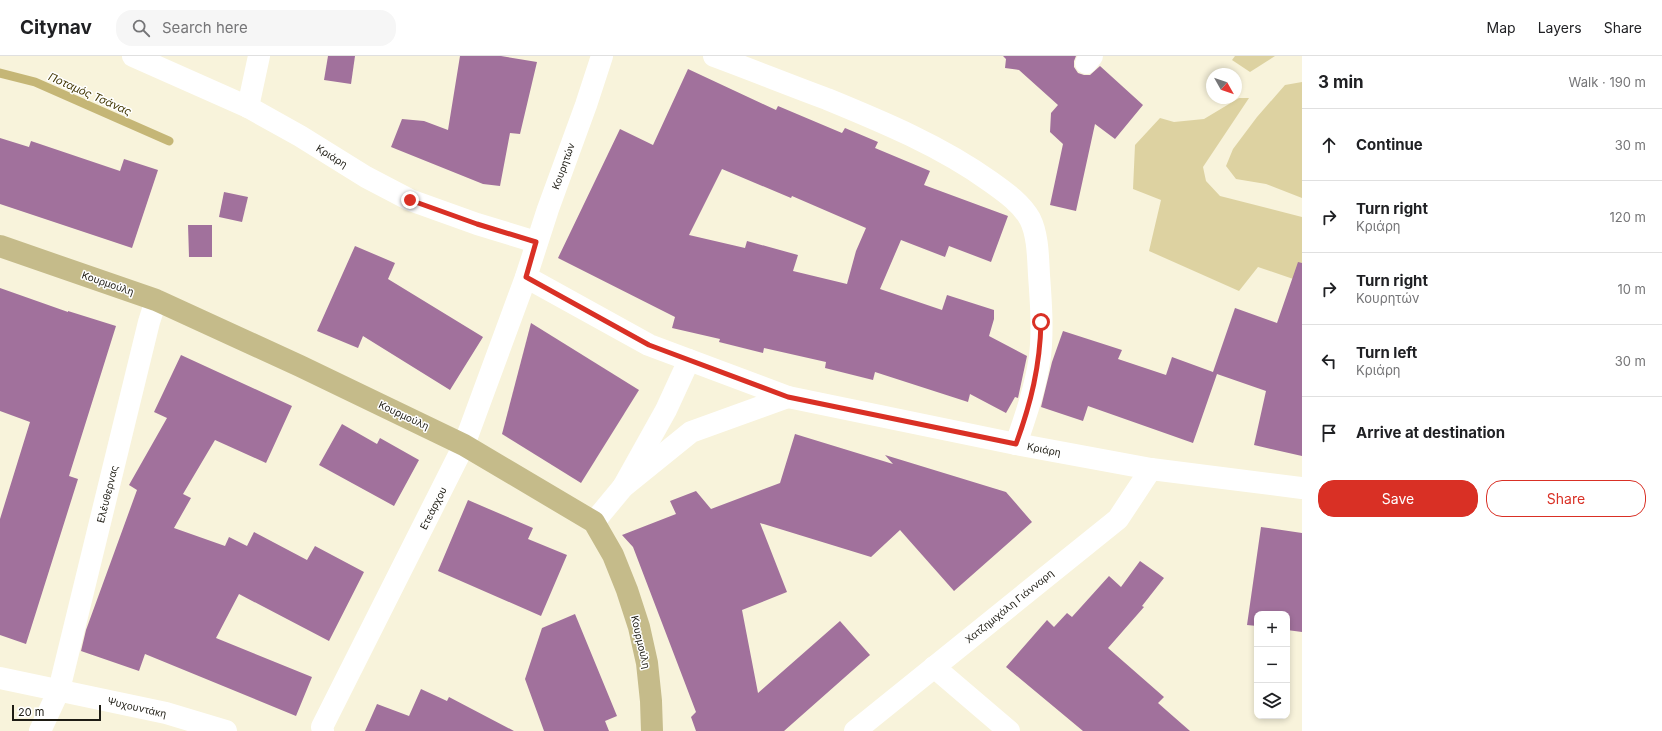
<!DOCTYPE html>
<html lang="en">
<head>
<meta charset="utf-8">
<style>
  :root { --surface:#fff; --page:#f6f6f6; --text:#202124; --muted:#757577; --line:#e0e0e0; --accent:#d93025 }
  body { margin:0; font-family:Inter,sans-serif; background:var(--page); color:var(--text) }
  .controls { position:absolute; right:12px; bottom:12px; display:grid; overflow:hidden; border-radius:8px; box-shadow:0 2px 6px #0003 }
  .controls button { width:36px; height:36px; display:grid; place-items:center; padding:0; border:0; border-bottom:1px solid var(--line); background:var(--surface); color:var(--text); font:20px sans-serif }
  .compass { position:absolute; left:1206px; top:12px; width:36px; height:36px; border-radius:50%; background:var(--surface); box-shadow:0 2px 6px #0003; rotate:130deg }
  .scale { position:absolute; left:12px; bottom:10px; width:89px; box-sizing:border-box; padding-left:4px; border:2px solid #1e1c14; border-top:0; font-size:11px; line-height:14px; white-space:nowrap; color:#1e1c14; -webkit-text-stroke:3px #fff; paint-order:stroke }
  .stop { position:absolute; width:12px; height:12px; margin:-9px; border:3px solid #d93025; border-radius:50%; background:#fff }
  .stop.end { background:#d93025; border-color:#fff; box-shadow:0 1px 4px #0008 }
  .list { margin:0; padding:0; list-style:none }
  h2 { display:flex; justify-content:space-between; align-items:center; height:52px; margin:0; padding:0 16px; font-size:17px }
  h2 small { font-size:13px; font-weight:400; color:var(--muted) }
  .list li { display:grid; grid-template-columns:26px 1fr auto; gap:12px; align-items:center; box-sizing:border-box; height:72px; padding:0 16px; border-top:1px solid var(--line) }
  .list b { display:block; font-size:15px; white-space:nowrap }
  .list p { margin:0; font-size:13px; white-space:nowrap; color:var(--muted) }
  .list em { font-size:13px; font-style:normal; color:var(--muted) }
  .actions { display:flex; gap:8px; padding:12px 16px }
  .actions a { flex:1; padding:9px 0; border:1px solid var(--accent); border-radius:16px; text-align:center; font-size:14px; color:var(--accent) }
  .actions .main { background:var(--accent); color:#fff }
  .icon { flex:none; width:22px; height:22px; fill:none; stroke:currentColor; stroke-width:2; stroke-linecap:round; stroke-linejoin:round }
  .map { position:relative; flex:none; width:1302px; height:675px; overflow:hidden }
  header { display:flex; align-items:center; gap:24px; box-sizing:border-box; height:56px; padding:0 20px; background:var(--surface); border-bottom:1px solid var(--line) }
  header strong { font-size:19px }
  nav { display:flex; gap:22px; margin-inline-start:auto; font-size:14px }
  .search { width:280px; height:36px; background:var(--page); display:flex; align-items:center; gap:10px; box-sizing:border-box; padding:0 14px; border-radius:16px; color:var(--muted); font-size:15px }
  main { display:flex }
  aside { flex:1; background:var(--surface) }
  .map>svg:first-child { display:block }
  .green { fill:#ddd2a1 }
  .lines { fill:none; stroke-linecap:round; stroke-linejoin:round }
  .stream { stroke:#c5b676; stroke-width:9 }
  .building { fill:#a1719c; fill-rule:evenodd }
  .minor { stroke:#fff; stroke-width:22 }
  .tertiary { stroke:#fff; stroke-width:22 }
  .secondary { stroke:#fff; stroke-width:22 }
  .primary { stroke:#c5bb8a; stroke-width:22 }
  .route { stroke:#d93025; stroke-width:5 }
  .labels { text-anchor:middle; stroke-width:3; stroke-linejoin:round; paint-order:stroke }
  .street-label { font-size:10px; fill:#1e1c14; stroke:#fff }
  .water-label { font-size:11px; font-style:italic; fill:#403500; stroke:#fff }
</style>
</head>
<body>
<header>
<strong>Citynav</strong>
<div class="search"><svg class="icon" aria-label="search" viewBox="0 0 24 24"><circle cx="10" cy="10" r="6"/><path d="M15 15l6 6"/></svg>Search here</div>
<nav><a>Map</a><a>Layers</a><a>Share</a></nav>
</header>
<main>
<div class="map">
<svg width="1302" height="675" viewBox="0 0 1302 675">
  <rect width="100%" height="100%" fill="#f8f3db"/>
  <g class="green">
    <path d="M 1235,0 L 1275,0 L 1250,16 L 1232,4 Z"/>
    <path d="M 1302,26 L 1302,142 L 1266,128 L 1236,123 L 1226,110 L 1233,93 L 1257,61 L 1285,29 Z"/>
    <path d="M 1239,42 L 1249,42 L 1203,111 L 1206,125 L 1220,140 L 1302,161 L 1302,226 L 1258,211 L 1239,235 L 1149,195 L 1161,144 L 1133,133 L 1135,89 L 1160,62 L 1174,66 L 1204,63 Z"/>
  </g>
  <g class="lines">
    <path class="stream" d="M 0,17 L 35,26 L 169,85"/>
  </g>
  <g class="building">
    <path d="M 328,0 L 355,0 L 351,28 L 324,24 Z"/>
    <path d="M 460,0 L 501,0 L 537,6 L 520,78 L 510,77 L 500,130 L 483,128 L 391,91 L 402,63 L 424,65 L 448,74 Z"/>
    <path d="M 1003,0 L 1076,0 L 1074,5 L 1074,11 L 1078,17 L 1084,19 L 1090,19 L 1100,10 L 1143,49 L 1115,83 L 1095,68 L 1076,155 L 1050,149 L 1063,88 L 1050,76 L 1051,57 L 1058,49 L 1019,14 L 1005,12 L 1006,3 Z"/>
    <path d="M 688,13 L 776,54 L 778,50 L 842,77 L 845,72 L 878,86 L 875,92 L 930,115 L 924,129 L 1008,160 L 991,206 L 949,190 L 945,201 L 901,184 L 880,233 L 942,254 L 947,239 L 994,254 L 994,263 L 989,280 L 1027,300 L 1018,342 L 1015,341 L 1006,357 L 970,338 L 968,346 L 875,316 L 873,324 L 825,312 L 826,306 L 764,292 L 763,297 L 719,286 L 720,283 L 672,272 L 675,261 L 558,202 L 620,73 L 653,89 ZM 722,113 L 791,142 L 792,140 L 866,172 L 856,195 L 847,228 L 793,215 L 798,199 L 747,185 L 745,192 L 689,179 Z"/>
    <path d="M 0,82 L 29,91 L 31,85 L 120,115 L 124,103 L 158,114 L 132,192 L 0,148 Z"/>
    <path d="M 224,136 L 248,141 L 242,166 L 219,161 Z"/>
    <path d="M 188,169 L 212,169 L 212,201 L 189,201 Z"/>
    <path d="M 355,190 L 395,207 L 388,223 L 483,281 L 450,334 L 363,280 L 358,292 L 317,275 Z"/>
    <path d="M 1298,206 L 1302,207 L 1302,400 L 1254,389 L 1266,335 L 1217,318 L 1193,387 L 1088,350 L 1083,365 L 1041,351 L 1052,306 L 1063,275 L 1122,294 L 1118,303 L 1166,319 L 1172,301 L 1213,316 L 1235,252 L 1277,267 Z"/>
    <path d="M 0,232 L 68,256 L 68,255 L 116,270 L 69,420 L 78,423 L 26,588 L 0,579 L 0,463 L 30,366 L 0,355 Z"/>
    <path d="M 531,267 L 639,334 L 581,427 L 502,378 Z"/>
    <path d="M 181,299 L 292,350 L 266,407 L 215,384 L 183,438 L 191,442 L 174,472 L 225,490 L 229,481 L 247,490 L 254,476 L 307,504 L 315,490 L 364,516 L 329,585 L 239,538 L 216,582 L 312,621 L 296,660 L 145,598 L 139,615 L 81,595 L 86,574 L 137,434 L 129,429 L 167,362 L 154,356 Z"/>
    <path d="M 342,368 L 377,388 L 380,382 L 419,404 L 394,450 L 319,409 Z"/>
    <path d="M 795,378 L 893,408 L 885,399 L 1006,436 L 1032,466 L 954,535 L 900,474 L 871,501 L 760,467 L 787,536 L 742,554 L 758,637 L 840,565 L 870,599 L 784,675 L 696,675 L 691,661 L 696,656 L 633,491 L 622,479 L 676,458 L 670,445 L 696,435 L 711,453 L 780,427 Z"/>
    <path d="M 468,444 L 533,472 L 528,483 L 567,499 L 541,560 L 438,515 Z"/>
    <path d="M 1261,471 L 1302,477 L 1302,576 L 1287,574 L 1287,558 L 1257,558 L 1257,570 L 1247,569 Z"/>
    <path d="M 1140,505 L 1164,522 L 1142,550 L 1144,551 L 1108,592 L 1164,641 L 1158,647 L 1190,675 L 1083,675 L 1006,611 L 1047,564 L 1054,571 L 1067,557 L 1072,561 L 1109,520 L 1121,531 Z"/>
    <path d="M 575,558 L 617,660 L 605,665 L 609,675 L 544,675 L 525,623 L 542,572 Z"/>
    <path d="M 421,633 L 447,645 L 449,641 L 514,675 L 365,675 L 377,648 L 409,660 Z"/>
  </g>
  <g class="lines">
    <g class="minor">
      <path d="M 133,0 L 248,51 L 300,80 L 366,121 L 410,144 L 477,168 L 536,186"/>
      <path d="M 714,0 C 752,14 789,29 827,43 C 883,66 941,90 991,126 C 1005,136 1021,147 1030,163 C 1038,179 1038,201 1039,219 C 1041,246 1043,274 1040,300 C 1036,330 1026,359 1016,388"/>
      <path d="M 1086,7 L 1092,0"/>
      <path d="M 248,51 L 259,0"/>
      <path d="M 934,611 L 1009,675"/>
      <path d="M 40,675 L 59,634 L 149,266 L 156,244"/>
    </g>
    <g class="tertiary">
      <path d="M 526,221 L 649,289 L 788,341 L 1016,388 L 1151,413 L 1302,432"/>
      <path d="M 623,431 L 691,376 L 788,341"/>
      <path d="M 594,466 L 623,431 L 666,354 L 689,304"/>
      <path d="M 323,675 L 322,671 L 464,389 L 526,221 L 548,153 L 586,49 L 602,0"/>
      <path d="M 855,675 L 1118,463 L 1151,413"/>
    </g>
    <path class="secondary" d="M 0,622 L 166,657 L 226,675"/>
    <path class="primary" d="M 0,190 L 156,244 L 300,310 L 464,389 L 594,466 L 613,499 L 627,534 L 639,571 L 647,607 L 651,645 L 652,675"/>
  </g>
  <g class="lines">
    <path class="route" d="M 410,144 L 477,168 L 536,186 L 526,221 L 649,289 L 788,341 L 1016,388 C 1031,347 1040,310 1041,266"/>
  </g>
  <g class="labels">
    <g class="street-label">
      <text transform="translate(332 100) rotate(32)" y="4">Κριάρη</text>
      <text transform="translate(563 110) rotate(-70)" y="4">Κουρητών</text>
      <text transform="translate(108 227) rotate(19)" y="4">Κουρμούλη</text>
      <text transform="translate(404 359) rotate(25)" y="4">Κουρμούλη</text>
      <text transform="translate(1044 393) rotate(11)" y="4">Κριάρη</text>
      <text transform="translate(107 438) rotate(-76)" y="4">Ελέυθερνας</text>
      <text transform="translate(433 452) rotate(-63)" y="4">Ετεάρχου</text>
      <text transform="translate(1009 550) rotate(-39)" y="4">Χατζημιχάλη Γιάνναρη</text>
      <text transform="translate(641 586) rotate(77)" y="4">Κουρμούλη</text>
      <text transform="translate(137 651) rotate(13)" y="4">Ψυχουντάκη</text>
    </g>
    <g class="water-label">
      <text transform="translate(90 38) rotate(24)" y="4">Ποταμός Τσάνας</text>
    </g>
  </g>
</svg>
<div class="controls">
<button>+</button>
<button>−</button>
<button><svg class="icon" aria-label="layers" viewBox="0 0 24 24"><path d="M12 4l9 5-9 5-9-5zM3 14l9 5 9-5"/></svg></button>
</div>
<svg class="compass" viewBox="-18 -18 36 36"><path d="M0-13l5 13h-10z" fill="#e53935"/><path d="M0 13l5-13h-10z" fill="#757577"/></svg>
<div class="scale">20 m</div>
<div class="stop" style="left:1041px;top:266px"></div>
<div class="stop end" style="left:410px;top:144px"></div>
</div>
<aside>
<h2>3 min<small>Walk · 190 m</small></h2>
<ul class="list">
<li><svg class="icon" aria-label="ahead" viewBox="0 0 24 24"><path d="M12 20V5M6 11l6-6 6 6"/></svg><div><b>Continue</b></div><em>30 m</em></li>
<li><svg class="icon" aria-label="right" viewBox="0 0 24 24"><path d="M7 20v-9h11M14 6l5 5-5 5"/></svg><div><b>Turn right</b><p>Κριάρη</p></div><em>120 m</em></li>
<li><svg class="icon" aria-label="right" viewBox="0 0 24 24"><path d="M7 20v-9h11M14 6l5 5-5 5"/></svg><div><b>Turn right</b><p>Κουρητών</p></div><em>10 m</em></li>
<li><svg class="icon" aria-label="left" viewBox="0 0 24 24"><path d="M17 20v-9H6M10 6l-5 5 5 5"/></svg><div><b>Turn left</b><p>Κριάρη</p></div><em>30 m</em></li>
<li><svg class="icon" aria-label="arrive" viewBox="0 0 24 24"><path d="M6 21V4h12l-3 4 3 4H6"/></svg><div><b>Arrive at destination</b></div></li>
</ul>
<div class="actions"><a class="main">Save</a><a>Share</a></div>
</aside>
</main>
</body>
</html>
